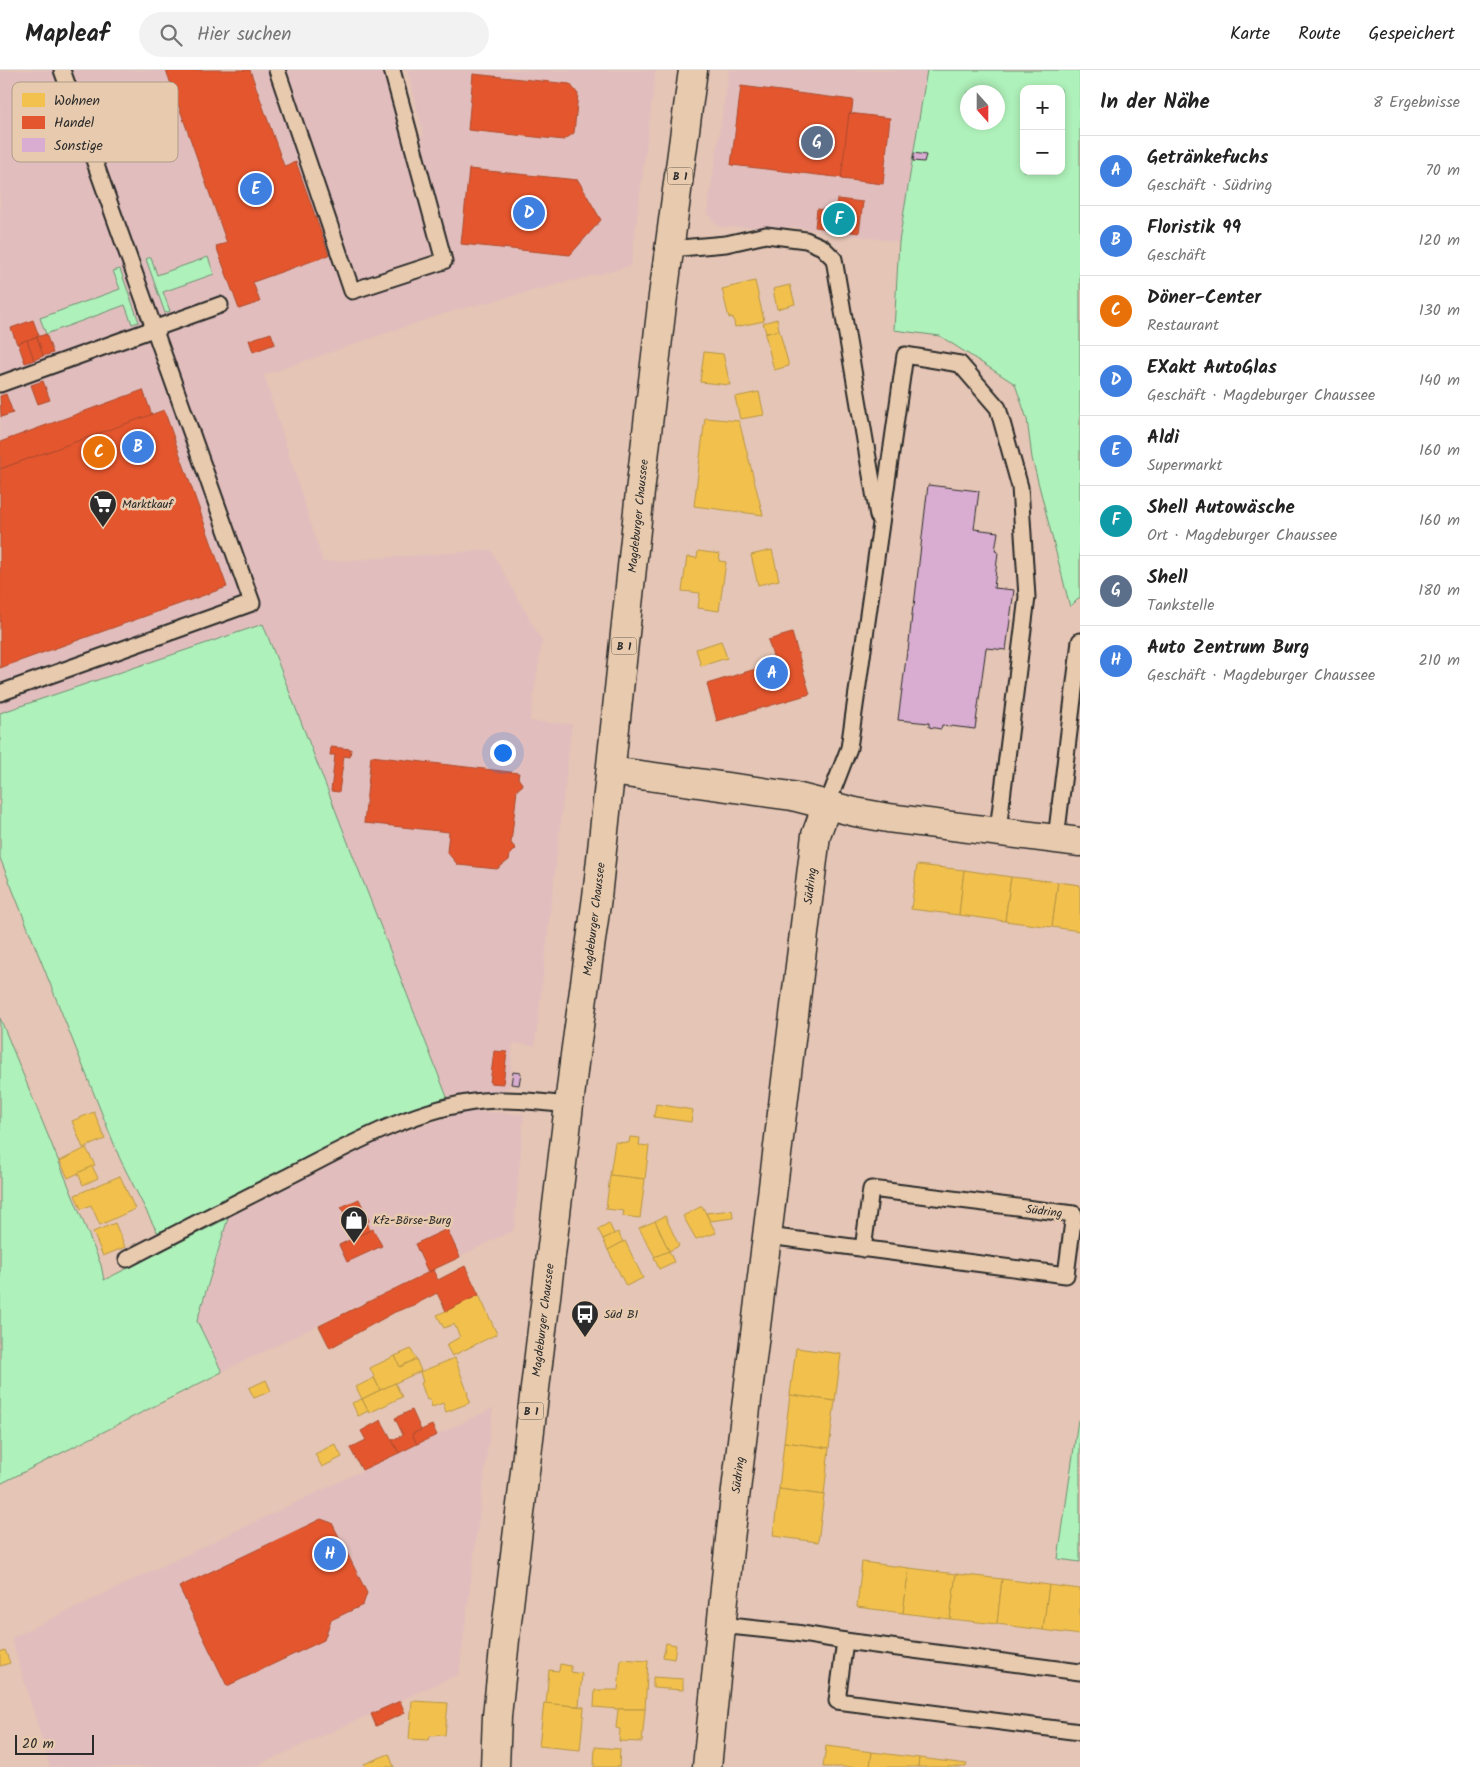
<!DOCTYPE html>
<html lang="de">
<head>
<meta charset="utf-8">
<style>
  :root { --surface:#fff; --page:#f2f2f2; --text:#222; --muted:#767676; --line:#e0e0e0; --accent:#2b2b2b }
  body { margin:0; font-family:Kalam,sans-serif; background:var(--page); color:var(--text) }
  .controls { position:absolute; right:15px; top:15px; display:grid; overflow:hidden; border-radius:10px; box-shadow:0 2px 8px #0003 }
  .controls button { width:45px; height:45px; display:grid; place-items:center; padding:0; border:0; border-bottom:1px solid var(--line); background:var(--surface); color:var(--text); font:25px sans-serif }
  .compass { position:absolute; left:960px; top:15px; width:45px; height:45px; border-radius:50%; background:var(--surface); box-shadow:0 2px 8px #0003; rotate:159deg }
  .scale { position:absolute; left:15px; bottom:12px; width:79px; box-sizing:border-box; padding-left:5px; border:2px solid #2b2b2b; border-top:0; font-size:14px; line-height:18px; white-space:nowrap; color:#2b2b2b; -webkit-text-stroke:4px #e8cbae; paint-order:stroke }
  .you { position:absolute; left:502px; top:682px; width:18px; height:18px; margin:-12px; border:4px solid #fff; border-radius:50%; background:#1a73e8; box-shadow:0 0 0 8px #1a73e833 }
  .badge { display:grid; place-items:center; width:32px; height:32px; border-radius:50%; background:var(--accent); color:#fff; font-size:16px; font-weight:700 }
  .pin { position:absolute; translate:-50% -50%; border:2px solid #fff; box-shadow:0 1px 5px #0006 }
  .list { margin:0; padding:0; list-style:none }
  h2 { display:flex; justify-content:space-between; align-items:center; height:65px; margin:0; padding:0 20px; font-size:21px }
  h2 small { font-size:16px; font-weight:400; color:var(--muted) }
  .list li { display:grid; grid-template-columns:32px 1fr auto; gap:15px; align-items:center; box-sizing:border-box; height:70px; padding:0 20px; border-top:1px solid var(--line) }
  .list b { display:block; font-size:19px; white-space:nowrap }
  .list p { margin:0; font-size:16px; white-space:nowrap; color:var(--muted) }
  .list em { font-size:16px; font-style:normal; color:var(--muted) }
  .icon { flex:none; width:28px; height:28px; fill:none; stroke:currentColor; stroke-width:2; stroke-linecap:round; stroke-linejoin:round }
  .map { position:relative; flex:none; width:1080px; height:1697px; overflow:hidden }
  header { display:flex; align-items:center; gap:30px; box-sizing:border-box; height:70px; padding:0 25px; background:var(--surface); border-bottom:1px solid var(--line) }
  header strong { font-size:24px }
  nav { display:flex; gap:28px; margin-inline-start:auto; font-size:18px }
  .search { width:350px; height:45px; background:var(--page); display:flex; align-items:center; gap:12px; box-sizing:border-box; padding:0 18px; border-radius:28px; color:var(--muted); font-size:19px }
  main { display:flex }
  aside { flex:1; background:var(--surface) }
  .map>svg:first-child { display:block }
  .built { fill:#e1bebd }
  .green { fill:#aff1ba; stroke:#6d8e72; fill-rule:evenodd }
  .homes { fill:#f2c14e; stroke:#b69444 }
  .shops { fill:#e4572e; stroke:#ac4a2d }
  .building { fill:#d8add1; stroke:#2b2b2b }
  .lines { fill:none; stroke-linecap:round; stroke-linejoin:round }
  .service-casing { stroke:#2b2b2b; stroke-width:19 }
  .minor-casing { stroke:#2b2b2b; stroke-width:31 }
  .primary-casing { stroke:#2b2b2b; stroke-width:31 }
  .service { stroke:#e8cbae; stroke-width:15 }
  .minor { stroke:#e8cbae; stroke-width:28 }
  .primary { stroke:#e8cbae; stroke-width:28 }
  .labels { text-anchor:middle; stroke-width:5; stroke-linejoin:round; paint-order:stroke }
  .shield { fill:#e8cbae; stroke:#645b52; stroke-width:1 }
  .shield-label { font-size:11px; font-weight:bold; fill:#2b2b2b }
  .poi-label { font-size:12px; fill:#2b2b2b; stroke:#e8cbae; text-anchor:start }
  .street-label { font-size:12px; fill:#2b2b2b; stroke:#e8cbae }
  .key { fill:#e8cbae; stroke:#af9b87; stroke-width:1 }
  .key-label { font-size:14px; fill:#2b2b2b }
</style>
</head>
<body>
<header>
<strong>Mapleaf</strong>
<div class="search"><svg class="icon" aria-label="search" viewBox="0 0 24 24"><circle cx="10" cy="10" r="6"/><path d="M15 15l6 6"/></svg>Hier suchen</div>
<nav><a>Karte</a><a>Route</a><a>Gespeichert</a></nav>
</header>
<main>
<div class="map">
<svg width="1080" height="1697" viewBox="0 0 1080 1697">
  <rect width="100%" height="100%" fill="#e5c5b5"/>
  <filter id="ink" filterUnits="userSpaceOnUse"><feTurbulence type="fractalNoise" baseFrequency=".02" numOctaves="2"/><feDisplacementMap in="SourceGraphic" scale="10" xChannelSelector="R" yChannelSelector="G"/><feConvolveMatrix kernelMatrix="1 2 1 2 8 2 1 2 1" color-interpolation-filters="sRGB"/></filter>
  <g filter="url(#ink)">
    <g class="built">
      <path d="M 0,0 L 383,0 L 400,63 L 424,66 L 407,0 L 656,0 L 631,196 L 446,243 L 264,305 L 323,492 L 491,480 L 542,571 L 530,651 L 572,654 L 535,976 L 513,973 L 510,1017 L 497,1022 L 484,1021 L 447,1027 L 263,554 L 0,643 Z"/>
      <path d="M 729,0 L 927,0 L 899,172 L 794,157 L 719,157 L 707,143 Z"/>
      <path d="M 466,1041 L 524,1044 L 514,1160 L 222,1302 L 197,1251 L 228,1148 L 348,1086 L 386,1068 Z"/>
      <path d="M 493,1338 L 459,1604 L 254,1697 L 50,1697 L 11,1568 Z"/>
    </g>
    <g class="green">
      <path d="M 927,0 L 1080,0 L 1080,527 L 1070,537 L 1032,388 L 1027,349 L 1015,314 L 940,266 L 894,260 L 899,172 ZM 1024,19 L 1061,19 L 1061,101 L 1024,101 ZM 968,22 L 998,22 L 998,52 L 968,52 Z"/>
      <path d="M 151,187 L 157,205 L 208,187 L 214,204 L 163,222 L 170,241 L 165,243 L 146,189 Z"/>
      <path d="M 120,199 L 139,252 L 132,254 L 125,235 L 46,264 L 40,248 L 120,219 L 113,201 Z"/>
      <path d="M 263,554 L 447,1027 L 386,1051 L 175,1157 L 157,1162 L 120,1089 L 0,788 L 0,643 Z"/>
      <path d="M 0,948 L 101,1195 L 104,1210 L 228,1148 L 197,1251 L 222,1302 L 0,1414 Z"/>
      <path d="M 1078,1350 L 1080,1350 L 1080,1492 L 1058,1489 Z"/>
    </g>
    <g class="homes">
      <path d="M 755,211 L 764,251 L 735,257 L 733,247 L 729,248 L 722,219 Z"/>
      <path d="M 790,215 L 795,234 L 777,239 L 773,219 Z"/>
      <path d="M 777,249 L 779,260 L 766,263 L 763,253 Z"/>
      <path d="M 779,260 L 789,296 L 774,300 L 765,264 Z"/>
      <path d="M 704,282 L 723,284 L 730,315 L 700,312 Z"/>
      <path d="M 759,322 L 764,345 L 740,349 L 735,327 Z"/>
      <path d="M 705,348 L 739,351 L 763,445 L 694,436 Z"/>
      <path d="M 772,480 L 779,510 L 758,515 L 751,485 Z"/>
      <path d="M 698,481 L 720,484 L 719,491 L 726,492 L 719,541 L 698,538 L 700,523 L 682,521 L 687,487 L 697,488 Z"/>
      <path d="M 721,571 L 727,588 L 701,596 L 696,579 Z"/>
      <path d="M 917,795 L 964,800 L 959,845 L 911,839 Z"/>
      <path d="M 964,800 L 1011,807 L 1005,851 L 959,845 Z"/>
      <path d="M 1011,807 L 1058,812 L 1052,857 L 1005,851 Z"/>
      <path d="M 1058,812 L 1080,815 L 1080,861 L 1052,857 Z"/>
      <path d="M 656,1034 L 693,1040 L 691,1052 L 654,1047 Z"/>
      <path d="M 94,1042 L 105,1069 L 83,1078 L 72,1051 Z"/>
      <path d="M 630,1067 L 640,1068 L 639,1075 L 649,1076 L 645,1109 L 610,1105 L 615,1072 L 629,1073 Z"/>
      <path d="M 86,1078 L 95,1095 L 68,1108 L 60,1091 Z"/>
      <path d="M 92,1096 L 98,1108 L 83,1115 L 78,1103 Z"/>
      <path d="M 610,1105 L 645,1109 L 640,1148 L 623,1146 L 624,1141 L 606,1139 Z"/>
      <path d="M 120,1106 L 135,1139 L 100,1155 L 91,1135 L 81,1139 L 75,1125 Z"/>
      <path d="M 702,1136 L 716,1163 L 696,1169 L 683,1146 Z"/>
      <path d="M 732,1140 L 733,1148 L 710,1151 L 706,1143 Z"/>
      <path d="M 665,1146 L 679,1176 L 669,1181 L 655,1151 Z"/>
      <path d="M 655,1151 L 669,1181 L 655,1187 L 639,1158 Z"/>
      <path d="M 115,1153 L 125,1177 L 103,1186 L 93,1162 Z"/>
      <path d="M 609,1153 L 614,1164 L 603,1169 L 598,1159 Z"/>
      <path d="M 618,1162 L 623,1172 L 608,1180 L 603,1169 Z"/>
      <path d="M 625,1171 L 643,1208 L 626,1216 L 608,1180 Z"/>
      <path d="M 669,1181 L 674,1192 L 659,1199 L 654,1187 Z"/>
      <path d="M 479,1225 L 497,1264 L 452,1286 L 446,1275 L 460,1267 L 454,1254 L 444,1258 L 437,1245 Z"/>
      <path d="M 796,1278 L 841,1284 L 835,1331 L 790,1325 Z"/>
      <path d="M 411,1279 L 416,1289 L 400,1297 L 395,1286 Z"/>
      <path d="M 395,1286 L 400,1297 L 416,1289 L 421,1301 L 380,1320 L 370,1298 Z"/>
      <path d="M 455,1288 L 468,1324 L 467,1324 L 470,1331 L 469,1333 L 446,1342 L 443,1333 L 432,1337 L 430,1329 L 427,1330 L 421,1313 L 423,1312 L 420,1302 Z"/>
      <path d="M 374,1308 L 380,1320 L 362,1329 L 356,1317 Z"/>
      <path d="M 266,1310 L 271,1321 L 254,1328 L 249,1318 Z"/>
      <path d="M 395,1313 L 402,1327 L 369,1343 L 362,1329 Z"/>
      <path d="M 790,1325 L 835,1331 L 829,1378 L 784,1372 Z"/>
      <path d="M 362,1329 L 368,1341 L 358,1346 L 352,1333 Z"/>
      <path d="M 784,1372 L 829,1378 L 824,1425 L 779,1419 Z"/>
      <path d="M 335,1374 L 342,1387 L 322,1397 L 315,1384 Z"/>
      <path d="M 779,1419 L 824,1425 L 818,1472 L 773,1466 Z"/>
      <path d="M 862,1492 L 909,1498 L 903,1543 L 857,1537 Z"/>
      <path d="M 909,1498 L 956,1504 L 950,1549 L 903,1543 Z"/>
      <path d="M 956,1504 L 1002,1509 L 997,1554 L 950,1549 Z"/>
      <path d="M 1002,1509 L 1049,1515 L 1043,1560 L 997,1554 Z"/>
      <path d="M 1049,1515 L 1080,1519 L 1080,1565 L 1043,1560 Z"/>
      <path d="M 666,1573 L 676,1575 L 674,1589 L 663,1587 Z"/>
      <path d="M 5,1580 L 10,1593 L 0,1596 L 0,1582 Z"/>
      <path d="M 621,1589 L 648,1591 L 645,1639 L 618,1639 L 594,1637 L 595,1620 L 618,1620 Z"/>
      <path d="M 560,1594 L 571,1596 L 571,1602 L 582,1604 L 579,1636 L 546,1634 L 549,1600 L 559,1601 Z"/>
      <path d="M 653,1607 L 683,1609 L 683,1620 L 653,1618 Z"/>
      <path d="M 412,1631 L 448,1633 L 445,1665 L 430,1666 L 429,1670 L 409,1669 Z"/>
      <path d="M 544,1633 L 584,1637 L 580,1680 L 539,1676 Z"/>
      <path d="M 618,1639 L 645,1639 L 642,1672 L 619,1671 L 620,1659 L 616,1658 Z"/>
      <path d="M 826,1676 L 872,1682 L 870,1697 L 823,1697 Z"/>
      <path d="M 595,1677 L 620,1679 L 619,1697 L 594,1697 Z"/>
      <path d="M 872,1682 L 919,1688 L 918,1697 L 870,1697 Z"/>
      <path d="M 389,1684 L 394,1697 L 366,1697 L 364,1694 Z"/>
      <path d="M 919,1688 L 967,1694 L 966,1697 L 918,1697 Z"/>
    </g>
    <g class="shops">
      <path d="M 166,0 L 250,0 L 284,96 L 296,92 L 329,185 L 253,212 L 260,232 L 239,239 L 216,176 L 227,173 Z"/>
      <path d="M 473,4 L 570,14 L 578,24 L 574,63 L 564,70 L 468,60 Z"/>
      <path d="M 741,16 L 853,30 L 844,108 L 731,95 Z"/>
      <path d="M 849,43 L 890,48 L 883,114 L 841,109 Z"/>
      <path d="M 469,99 L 578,110 L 601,150 L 570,185 L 461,174 Z"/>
      <path d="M 837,129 L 863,132 L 859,163 L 815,157 L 817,139 L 835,141 Z"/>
      <path d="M 33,250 L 39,266 L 17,274 L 11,258 Z"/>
      <path d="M 271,263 L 275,274 L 253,282 L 249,270 Z"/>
      <path d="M 46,264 L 53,283 L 43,286 L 37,267 Z"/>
      <path d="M 37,267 L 43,286 L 34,290 L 27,270 Z"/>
      <path d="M 27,270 L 34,290 L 25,293 L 18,273 Z"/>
      <path d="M 43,311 L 50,330 L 38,334 L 31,315 Z"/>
      <path d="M 143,320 L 152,345 L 0,399 L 0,372 Z"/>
      <path d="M 6,324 L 13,343 L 1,347 L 0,326 Z"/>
      <path d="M 164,340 L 227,517 L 0,598 L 0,399 Z"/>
      <path d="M 792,563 L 810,624 L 717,651 L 707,614 L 775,593 L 768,570 Z"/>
      <path d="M 331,677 L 351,679 L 350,687 L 344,686 L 339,722 L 331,721 L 335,685 L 330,685 Z"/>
      <path d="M 371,686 L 519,703 L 518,708 L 523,715 L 517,720 L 511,773 L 516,779 L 510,785 L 509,790 L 497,799 L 458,795 L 447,782 L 449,762 L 364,753 Z"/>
      <path d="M 494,981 L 507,982 L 503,1014 L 490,1013 Z"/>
      <path d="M 359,1129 L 369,1151 L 352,1159 L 341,1137 Z"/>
      <path d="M 367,1152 L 370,1160 L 350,1170 L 346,1161 Z"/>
      <path d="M 373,1159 L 382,1176 L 347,1192 L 339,1175 Z"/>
      <path d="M 447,1159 L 460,1187 L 428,1202 L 415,1174 Z"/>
      <path d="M 465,1196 L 479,1225 L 446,1241 L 437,1223 L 416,1234 L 395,1242 L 330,1278 L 319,1256 L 433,1200 L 438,1210 Z"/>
      <path d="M 412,1340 L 421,1360 L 412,1364 L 417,1374 L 399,1383 L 392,1370 L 403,1365 L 395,1348 Z"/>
      <path d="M 381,1350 L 399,1383 L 362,1400 L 350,1378 L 366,1370 L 361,1361 Z"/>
      <path d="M 432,1355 L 437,1365 L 417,1374 L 412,1364 Z"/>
      <path d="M 321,1449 L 332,1453 L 367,1523 L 363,1535 L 331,1550 L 324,1570 L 227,1616 L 179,1517 Z"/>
      <path d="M 400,1631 L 405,1643 L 376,1656 L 371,1644 Z"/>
    </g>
    <g class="building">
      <path d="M 914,83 L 926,85 L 924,92 L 913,91 Z"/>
      <path d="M 928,415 L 979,421 L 974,459 L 998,462 L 995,481 L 998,482 L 994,518 L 1014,520 L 1006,580 L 986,578 L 975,659 L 942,655 L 941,659 L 929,657 L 929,653 L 898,650 L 907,581 L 908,581 L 913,536 L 914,536 Z"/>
      <path d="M 513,1002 L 521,1003 L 519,1015 L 511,1014 Z"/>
    </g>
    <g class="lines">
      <g class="service-casing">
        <g id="service">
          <path d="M 277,0 L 352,221 L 444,191 L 392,0"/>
          <path d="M 669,179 L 726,174 L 766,165 L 806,170 L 822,177 L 834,189 L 878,446"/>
          <path d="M 0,314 L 220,235"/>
          <path d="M 0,623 L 252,533 L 62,0"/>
          <path d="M 827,735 L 849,678 L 905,285 L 960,294 L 998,338 L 1020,417 L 1027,527 L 998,760"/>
          <path d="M 1056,769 L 1080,571"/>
          <path d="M 768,1166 L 1066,1205 L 1074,1144 L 871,1119 L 863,1179"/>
          <path d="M 127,1189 C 181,1161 235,1133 289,1106 C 350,1075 414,1038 482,1031 C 511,1028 540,1032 569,1035"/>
          <path d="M 720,1555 L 796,1563 L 845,1571 L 1080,1602"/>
          <path d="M 845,1571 L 837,1631 L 1080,1662"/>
        </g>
      </g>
      <g class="minor-casing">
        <g id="minor">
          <path d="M 611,701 L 792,726 L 855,742 L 888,748 L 1080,772"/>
          <path d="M 707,1697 L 730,1469 L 816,765 L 827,735"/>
        </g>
      </g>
      <g class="primary-casing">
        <path id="primary" d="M 495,1697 L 497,1646 L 506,1560 L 575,985 L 597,827 L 640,422 L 663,226 L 693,0"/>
      </g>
      <use href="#service" class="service"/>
      <use href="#minor" class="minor"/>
      <use href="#primary" class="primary"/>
    </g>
  </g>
  <defs>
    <g id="supermarket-pin" transform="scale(1.4375)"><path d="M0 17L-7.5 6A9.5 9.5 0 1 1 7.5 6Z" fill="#2b2b2b" stroke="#e8cbae"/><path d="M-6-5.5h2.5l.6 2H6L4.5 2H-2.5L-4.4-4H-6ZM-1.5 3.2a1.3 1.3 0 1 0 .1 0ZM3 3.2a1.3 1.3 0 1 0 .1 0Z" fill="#fff"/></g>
    <g id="shop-pin" transform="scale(1.4375)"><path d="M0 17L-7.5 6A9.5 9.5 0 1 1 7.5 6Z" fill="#2b2b2b" stroke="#e8cbae"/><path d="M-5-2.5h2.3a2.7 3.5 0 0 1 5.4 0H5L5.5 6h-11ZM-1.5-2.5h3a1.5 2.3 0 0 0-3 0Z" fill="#fff"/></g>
    <g id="bus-pin" transform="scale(1.4375)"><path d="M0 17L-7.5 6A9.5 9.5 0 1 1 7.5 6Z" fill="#2b2b2b" stroke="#e8cbae"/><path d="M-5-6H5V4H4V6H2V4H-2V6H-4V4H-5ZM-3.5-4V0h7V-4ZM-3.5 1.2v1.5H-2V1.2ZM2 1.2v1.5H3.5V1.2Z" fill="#fff"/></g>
  </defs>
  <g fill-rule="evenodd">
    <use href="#supermarket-pin" x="103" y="434"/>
    <use href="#shop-pin" x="354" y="1150"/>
    <use href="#bus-pin" x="585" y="1244"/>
  </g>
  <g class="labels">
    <g class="shield">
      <rect x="667.5" y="97.5" width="25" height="17" rx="4"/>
      <rect x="611.5" y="567.5" width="25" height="17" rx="4"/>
      <rect x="518.5" y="1332.5" width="25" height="17" rx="4"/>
    </g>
    <g class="shield-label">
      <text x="680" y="110">B 1</text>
      <text x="624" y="580">B 1</text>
      <text x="531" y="1345">B 1</text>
    </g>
    <g class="poi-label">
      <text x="122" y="438">Marktkauf</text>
      <text x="373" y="1154">Kfz-Börse-Burg</text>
      <text x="604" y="1248">Süd B1</text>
    </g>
    <g class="street-label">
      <text transform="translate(638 446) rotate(-84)" y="4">Magdeburger Chaussee</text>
      <text transform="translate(810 816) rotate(-83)" y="4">Südring</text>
      <text transform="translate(594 849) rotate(-83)" y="4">Magdeburger Chaussee</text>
      <text transform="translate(1044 1141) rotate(7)" y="4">Südring</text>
      <text transform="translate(543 1250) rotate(-83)" y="4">Magdeburger Chaussee</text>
      <text transform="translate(738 1405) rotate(-83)" y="4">Südring</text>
    </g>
  </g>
  <rect x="12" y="12" width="166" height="80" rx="8" class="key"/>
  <rect x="22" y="23" width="23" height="14" fill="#f2c14e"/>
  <rect x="22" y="46" width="23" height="13" fill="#e4572e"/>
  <rect x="22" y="68" width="23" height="14" fill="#d8add1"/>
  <g class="key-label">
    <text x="54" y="35">Wohnen</text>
    <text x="54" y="57">Handel</text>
    <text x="54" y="80">Sonstige</text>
  </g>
</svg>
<div class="controls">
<button>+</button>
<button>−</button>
</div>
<svg class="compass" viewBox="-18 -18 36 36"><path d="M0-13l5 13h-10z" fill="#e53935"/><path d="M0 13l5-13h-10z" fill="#767676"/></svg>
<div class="scale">20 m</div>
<div class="you"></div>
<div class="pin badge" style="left:772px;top:603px;background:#3f7fe0">A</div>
<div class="pin badge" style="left:138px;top:377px;background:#3f7fe0">B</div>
<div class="pin badge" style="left:99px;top:382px;background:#e8710a">C</div>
<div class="pin badge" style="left:529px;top:143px;background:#3f7fe0">D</div>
<div class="pin badge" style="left:256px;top:119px;background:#3f7fe0">E</div>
<div class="pin badge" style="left:839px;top:149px;background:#0f9aa8">F</div>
<div class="pin badge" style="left:817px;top:72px;background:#5c6f8a">G</div>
<div class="pin badge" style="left:330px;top:1484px;background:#3f7fe0">H</div>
</div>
<aside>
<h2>In der Nähe<small>8 Ergebnisse</small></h2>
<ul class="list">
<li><span class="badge" style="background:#3f7fe0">A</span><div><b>Getränkefuchs</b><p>Geschäft · Südring</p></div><em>70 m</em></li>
<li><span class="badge" style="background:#3f7fe0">B</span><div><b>Floristik 99</b><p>Geschäft</p></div><em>120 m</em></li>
<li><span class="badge" style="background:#e8710a">C</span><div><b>Döner-Center</b><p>Restaurant</p></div><em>130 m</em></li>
<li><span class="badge" style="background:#3f7fe0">D</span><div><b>EXakt AutoGlas</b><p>Geschäft · Magdeburger Chaussee</p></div><em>140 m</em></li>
<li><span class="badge" style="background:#3f7fe0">E</span><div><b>Aldi</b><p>Supermarkt</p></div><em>160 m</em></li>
<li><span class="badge" style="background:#0f9aa8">F</span><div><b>Shell Autowäsche</b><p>Ort · Magdeburger Chaussee</p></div><em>160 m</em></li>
<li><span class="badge" style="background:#5c6f8a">G</span><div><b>Shell</b><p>Tankstelle</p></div><em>180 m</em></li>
<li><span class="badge" style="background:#3f7fe0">H</span><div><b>Auto Zentrum Burg</b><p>Geschäft · Magdeburger Chaussee</p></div><em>210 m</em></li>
</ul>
</aside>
</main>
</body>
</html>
